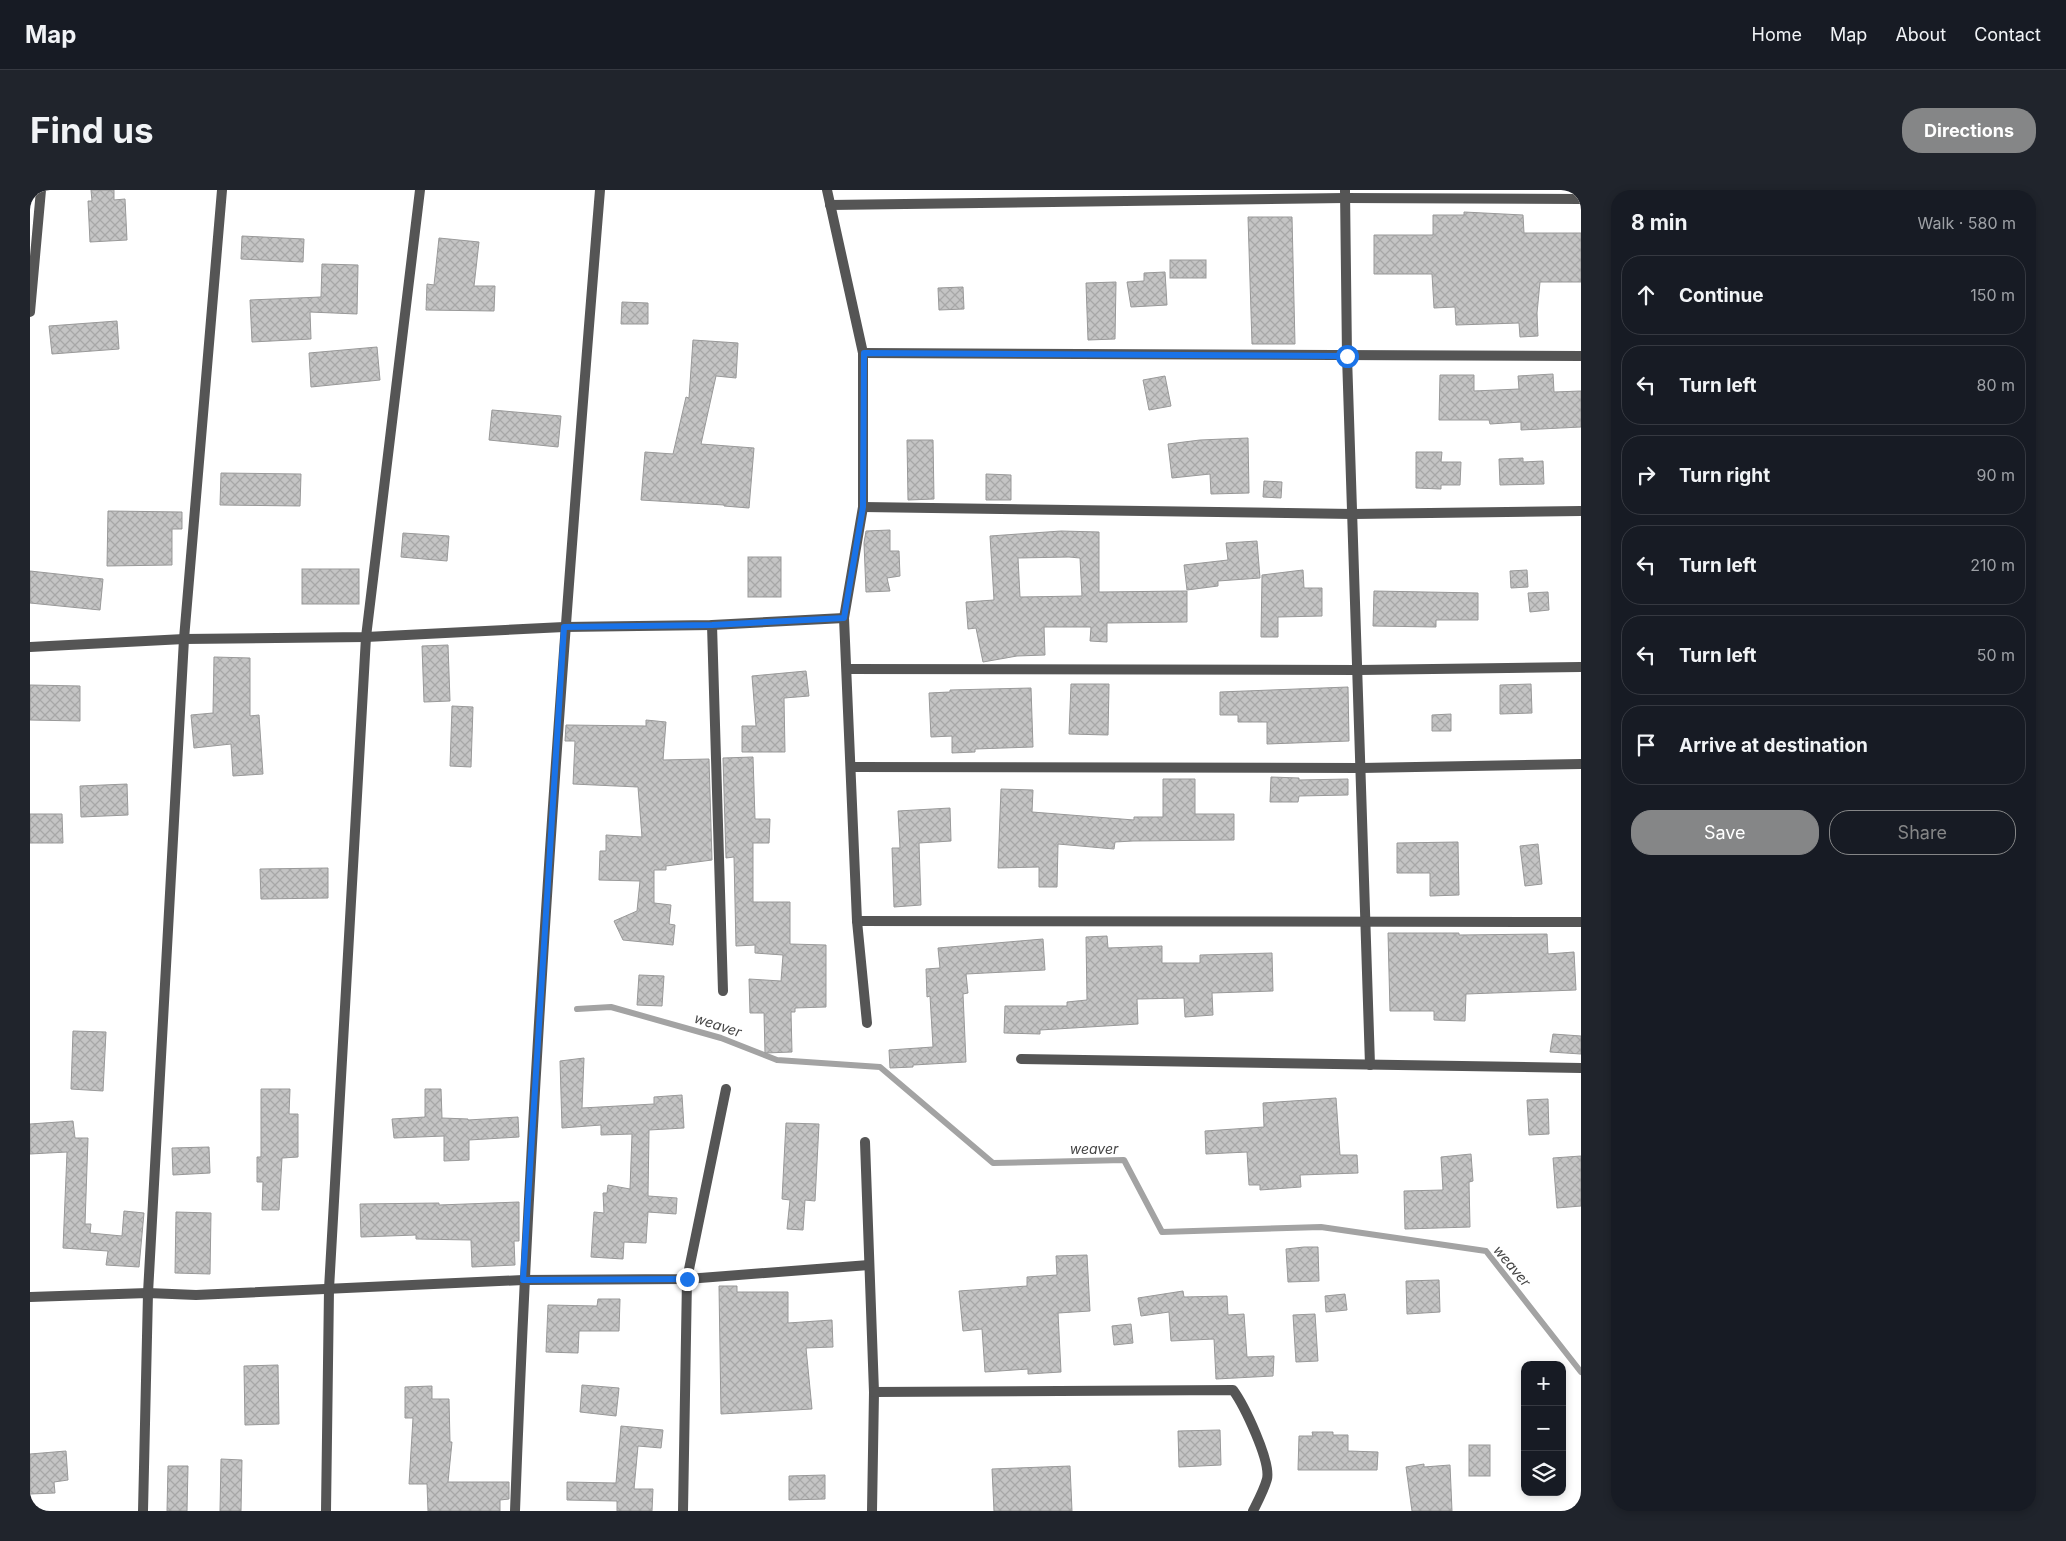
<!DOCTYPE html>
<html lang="en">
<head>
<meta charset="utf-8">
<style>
  :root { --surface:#171b24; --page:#20242c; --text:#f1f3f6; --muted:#9ea1a6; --line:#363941; --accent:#858687 }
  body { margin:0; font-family:Inter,sans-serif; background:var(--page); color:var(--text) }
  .controls { position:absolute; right:15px; bottom:15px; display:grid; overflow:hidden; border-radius:10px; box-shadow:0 2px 8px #0003 }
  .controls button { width:45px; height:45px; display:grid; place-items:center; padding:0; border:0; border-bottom:1px solid var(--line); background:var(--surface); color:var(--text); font:25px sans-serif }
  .stop { position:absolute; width:15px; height:15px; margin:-11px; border:4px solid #1a73e8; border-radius:50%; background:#fff }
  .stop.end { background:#1a73e8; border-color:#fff; box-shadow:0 1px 5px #0008 }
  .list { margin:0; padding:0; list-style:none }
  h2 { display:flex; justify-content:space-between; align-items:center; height:65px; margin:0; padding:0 20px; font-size:21px }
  h2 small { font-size:16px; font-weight:400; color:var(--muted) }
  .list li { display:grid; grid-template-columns:32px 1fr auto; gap:15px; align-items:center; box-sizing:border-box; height:80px; margin:0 10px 10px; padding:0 10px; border:1px solid var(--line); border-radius:20px }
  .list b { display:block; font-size:19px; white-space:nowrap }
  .list em { font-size:16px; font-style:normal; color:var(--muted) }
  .actions { display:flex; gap:10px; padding:15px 20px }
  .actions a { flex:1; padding:11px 0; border:1px solid var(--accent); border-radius:20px; text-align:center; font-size:18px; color:var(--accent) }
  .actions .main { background:var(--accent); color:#fff }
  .icon { flex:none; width:28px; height:28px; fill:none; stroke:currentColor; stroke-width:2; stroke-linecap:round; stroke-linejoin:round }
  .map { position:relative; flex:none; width:1551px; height:1321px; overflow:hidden; border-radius:20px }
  header { display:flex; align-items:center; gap:30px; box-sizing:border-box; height:70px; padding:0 25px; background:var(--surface); border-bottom:1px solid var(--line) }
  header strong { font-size:24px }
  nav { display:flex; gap:28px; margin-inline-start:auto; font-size:18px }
  .intro { display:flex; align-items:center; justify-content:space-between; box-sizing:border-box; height:120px; padding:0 30px }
  h1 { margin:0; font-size:35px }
  .button { padding:12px 22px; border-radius:20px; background:var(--accent); color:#fff; font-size:18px; font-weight:700 }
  main { display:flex; gap:30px; padding:0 30px }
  aside { flex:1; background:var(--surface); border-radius:20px; box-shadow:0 2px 8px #0003 }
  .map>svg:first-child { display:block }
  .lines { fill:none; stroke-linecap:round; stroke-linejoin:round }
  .stream { stroke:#a3a3a3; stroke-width:6 }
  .building { fill:url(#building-cross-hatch); stroke:#999; fill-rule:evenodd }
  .minor { stroke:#555; stroke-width:10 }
  .route { stroke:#1a73e8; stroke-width:6 }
  .labels { text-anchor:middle; stroke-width:5; stroke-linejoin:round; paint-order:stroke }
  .water-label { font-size:14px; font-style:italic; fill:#444; stroke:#fff }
</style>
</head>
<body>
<header>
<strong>Map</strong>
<nav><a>Home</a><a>Map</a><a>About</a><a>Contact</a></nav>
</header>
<div class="intro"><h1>Find us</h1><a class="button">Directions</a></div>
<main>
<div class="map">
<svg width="1551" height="1321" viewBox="0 0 1551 1321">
  <defs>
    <pattern id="building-cross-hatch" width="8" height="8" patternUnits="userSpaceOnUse" patternTransform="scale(1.25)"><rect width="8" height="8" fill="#c4c4c4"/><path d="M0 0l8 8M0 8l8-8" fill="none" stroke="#a7a7a7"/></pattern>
  </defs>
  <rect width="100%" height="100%" fill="#fff"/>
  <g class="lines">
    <path class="stream" d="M 547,819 L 581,817 L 691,848 L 747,870 L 850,877 L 963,973 L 1094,970 L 1132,1042 L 1291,1037 L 1456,1061 L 1551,1182"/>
  </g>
  <g class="building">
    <path d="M 61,0 L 84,0 L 84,10 L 95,9 L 97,50 L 60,52 L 58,11 L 62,11 Z"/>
    <path d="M 1434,22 L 1493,25 L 1494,43 L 1551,43 L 1551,92 L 1510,92 L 1507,123 L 1508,146 L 1490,147 L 1489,133 L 1426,135 L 1425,117 L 1404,118 L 1402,84 L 1344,84 L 1344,45 L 1403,45 L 1403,25 L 1434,25 Z"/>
    <path d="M 1218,27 L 1262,27 L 1265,154 L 1222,154 Z"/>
    <path d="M 212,46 L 274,49 L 273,72 L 211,69 Z"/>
    <path d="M 409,48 L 449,52 L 444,96 L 465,96 L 464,121 L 396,120 L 397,94 L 404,95 Z"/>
    <rect x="1140" y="70" width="36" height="18"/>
    <path d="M 292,74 L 328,75 L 327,124 L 280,122 L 281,149 L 222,152 L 220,110 L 291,107 Z"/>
    <path d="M 1135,82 L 1137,115 L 1101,117 L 1097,92 L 1114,91 L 1114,83 Z"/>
    <path d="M 1086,92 L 1085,149 L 1058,150 L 1056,93 Z"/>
    <path d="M 933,97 L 934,119 L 909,120 L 908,98 Z"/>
    <path d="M 592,112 L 618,113 L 618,134 L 591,134 Z"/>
    <path d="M 87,131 L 89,159 L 22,164 L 19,136 Z"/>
    <path d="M 663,150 L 708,153 L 706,188 L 686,186 L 671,254 L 724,258 L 719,318 L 694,316 L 694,315 L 611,310 L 615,262 L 643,264 L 656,207 L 659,208 Z"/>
    <path d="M 347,157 L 350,190 L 281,197 L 279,163 Z"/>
    <path d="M 1523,184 L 1524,202 L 1551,201 L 1551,237 L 1491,240 L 1491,232 L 1460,234 L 1459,230 L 1409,230 L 1410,185 L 1444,185 L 1444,201 L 1489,199 L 1488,186 Z"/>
    <path d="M 1135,186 L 1141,216 L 1119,220 L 1113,190 Z"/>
    <path d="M 462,220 L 531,226 L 528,257 L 459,250 Z"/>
    <path d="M 1218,248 L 1219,303 L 1181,304 L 1180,284 L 1142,288 L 1138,254 L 1170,250 Z"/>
    <path d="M 877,250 L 903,250 L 904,309 L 878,310 Z"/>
    <path d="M 1386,262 L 1412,262 L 1411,272 L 1431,272 L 1430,295 L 1411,295 L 1411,299 L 1386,298 Z"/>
    <path d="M 1493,268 L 1493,272 L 1513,271 L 1514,294 L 1470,295 L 1469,269 Z"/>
    <path d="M 191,283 L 271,284 L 270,316 L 190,315 Z"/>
    <path d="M 956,284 L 981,285 L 981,310 L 956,310 Z"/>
    <path d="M 1234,291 L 1252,292 L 1251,308 L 1233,307 Z"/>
    <path d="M 78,321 L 152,322 L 152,339 L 142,339 L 142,375 L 77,376 Z"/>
    <path d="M 860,340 L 860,361 L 869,361 L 870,386 L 857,388 L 860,401 L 836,402 L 834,353 L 836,341 Z"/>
    <path d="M 1031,341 L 1069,342 L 1069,402 L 1157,401 L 1157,432 L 1077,433 L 1077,452 L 1060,451 L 1061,437 L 1014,437 L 1015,465 L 987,466 L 953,472 L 946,438 L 938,439 L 936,412 L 964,410 L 960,346 ZM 1039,367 L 1050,368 L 1052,406 L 990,407 L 988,368 Z"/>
    <path d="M 373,343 L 419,346 L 417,371 L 371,367 Z"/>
    <path d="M 1227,351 L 1230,388 L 1188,391 L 1188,396 L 1157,400 L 1154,375 L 1198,370 L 1196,353 Z"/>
    <rect x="718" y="367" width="33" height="40"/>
    <rect x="272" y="379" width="57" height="35"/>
    <path d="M 1273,380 L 1274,398 L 1292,398 L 1292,426 L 1248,427 L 1248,447 L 1231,447 L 1232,385 Z"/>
    <path d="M 1497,380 L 1498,397 L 1481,398 L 1480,381 Z"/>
    <path d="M 0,381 L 73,389 L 70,420 L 0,413 Z"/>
    <path d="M 1344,401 L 1448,403 L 1448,430 L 1406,430 L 1406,437 L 1343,436 Z"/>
    <path d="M 1518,402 L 1519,420 L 1500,422 L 1498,403 Z"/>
    <path d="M 418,455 L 420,511 L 394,512 L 392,456 Z"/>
    <path d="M 184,467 L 220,468 L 220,526 L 229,525 L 233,584 L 203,586 L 201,554 L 164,558 L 161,525 L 183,523 Z"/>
    <path d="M 776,481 L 779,506 L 754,508 L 755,562 L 712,562 L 712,536 L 726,536 L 722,486 Z"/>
    <path d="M 1041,494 L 1079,494 L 1078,545 L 1039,544 Z"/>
    <path d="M 1501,494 L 1502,523 L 1470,524 L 1470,495 Z"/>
    <path d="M 0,495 L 50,496 L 50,531 L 0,530 Z"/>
    <path d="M 1318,497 L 1319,551 L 1237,554 L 1237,532 L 1208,532 L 1208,525 L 1190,525 L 1190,502 Z"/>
    <path d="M 1001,498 L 1003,557 L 945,559 L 945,562 L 922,563 L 922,546 L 901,547 L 899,503 L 920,502 L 920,500 Z"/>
    <path d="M 422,516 L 443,517 L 441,577 L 420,576 Z"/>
    <path d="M 1421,524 L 1421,541 L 1402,541 L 1402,525 Z"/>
    <path d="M 616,530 L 636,532 L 633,570 L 679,569 L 682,670 L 636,676 L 636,680 L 624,680 L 624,713 L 641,715 L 639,734 L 645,735 L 643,755 L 593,750 L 584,731 L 607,721 L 610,691 L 569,690 L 570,661 L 576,661 L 576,645 L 612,647 L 608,597 L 543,594 L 545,551 L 535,551 L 536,535 L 616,536 Z"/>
    <path d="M 723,567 L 725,629 L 740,629 L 739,653 L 723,653 L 723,712 L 760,712 L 760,754 L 796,755 L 796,817 L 765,818 L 765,822 L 761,822 L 762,862 L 735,863 L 734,823 L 720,823 L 719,789 L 751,791 L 753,765 L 725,763 L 725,755 L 706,756 L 704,667 L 696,668 L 693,568 Z"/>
    <path d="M 1241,587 L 1269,588 L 1269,590 L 1318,589 L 1318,605 L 1269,606 L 1268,612 L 1240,612 Z"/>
    <path d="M 1133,589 L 1165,589 L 1165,624 L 1204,624 L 1204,650 L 1103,651 L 1085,652 L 1084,659 L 1028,654 L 1027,697 L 1009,697 L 1009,677 L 968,678 L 971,599 L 1003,600 L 1002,622 L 1104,630 L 1104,627 L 1133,627 Z"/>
    <path d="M 97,594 L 98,625 L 51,627 L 50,596 Z"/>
    <path d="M 920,618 L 921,651 L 889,653 L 891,715 L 864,717 L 862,658 L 870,658 L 868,621 Z"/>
    <path d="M 0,624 L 32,624 L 33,653 L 0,653 Z"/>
    <path d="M 1428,652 L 1429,705 L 1400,706 L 1400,683 L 1367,683 L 1367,653 Z"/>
    <path d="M 1508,654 L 1512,694 L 1495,696 L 1490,656 Z"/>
    <path d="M 298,678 L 298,708 L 231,709 L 230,679 Z"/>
    <path d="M 1358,743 L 1429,743 L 1429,745 L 1517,744 L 1518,764 L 1544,762 L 1546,800 L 1436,804 L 1435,831 L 1404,830 L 1404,821 L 1360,821 Z"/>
    <path d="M 1077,746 L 1078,758 L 1132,756 L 1132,773 L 1170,773 L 1170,765 L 1242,763 L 1243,801 L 1182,803 L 1183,825 L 1155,827 L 1154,808 L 1107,809 L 1108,834 L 1010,840 L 1010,844 L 974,843 L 975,816 L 1037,816 L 1037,812 L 1057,810 L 1056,747 Z"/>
    <path d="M 1013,749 L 1015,780 L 936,784 L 938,803 L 933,804 L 936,872 L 883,875 L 883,877 L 860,878 L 859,860 L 903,857 L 900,806 L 897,807 L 896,779 L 910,778 L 908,758 Z"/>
    <path d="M 609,785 L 634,786 L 632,816 L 607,815 Z"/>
    <path d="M 43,841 L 76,842 L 73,901 L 41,899 Z"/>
    <path d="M 1523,844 L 1551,846 L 1551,864 L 1520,862 Z"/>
    <path d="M 554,868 L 552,918 L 624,914 L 624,907 L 652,905 L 654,938 L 619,940 L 618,1006 L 647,1008 L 646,1024 L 618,1022 L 616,1053 L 594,1052 L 593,1069 L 561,1067 L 564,1022 L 574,1023 L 573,1003 L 577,1003 L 578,995 L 600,999 L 602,944 L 571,945 L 571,935 L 532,938 L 530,871 Z"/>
    <path d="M 231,899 L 260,899 L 259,924 L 268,924 L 268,967 L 252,968 L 249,1020 L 232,1020 L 233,992 L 227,992 L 227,967 L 231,967 Z"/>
    <path d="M 395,899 L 411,899 L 412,928 L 438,929 L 438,930 L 488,927 L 489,947 L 439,950 L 439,970 L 414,971 L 414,946 L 364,948 L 362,929 L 395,927 Z"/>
    <path d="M 1306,908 L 1310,965 L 1327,965 L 1328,983 L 1270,985 L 1271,997 L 1230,1000 L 1230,995 L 1219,995 L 1217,962 L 1176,964 L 1175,941 L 1234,937 L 1233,913 Z"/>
    <path d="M 1518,909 L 1519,944 L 1499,945 L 1497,910 Z"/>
    <path d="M 43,931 L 45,948 L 58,948 L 55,1034 L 61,1034 L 60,1043 L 92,1046 L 94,1021 L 114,1023 L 109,1077 L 76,1075 L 78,1061 L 33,1058 L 37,962 L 0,964 L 0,934 Z"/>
    <path d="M 756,933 L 789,934 L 785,1011 L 775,1010 L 773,1040 L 757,1039 L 760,1010 L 752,1009 Z"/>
    <path d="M 179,957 L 180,983 L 143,985 L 142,958 Z"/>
    <path d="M 1441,964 L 1443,991 L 1439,992 L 1440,1037 L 1375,1039 L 1374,1001 L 1413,1000 L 1411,967 Z"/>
    <path d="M 1551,966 L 1551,1016 L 1527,1018 L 1523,968 Z"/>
    <path d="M 489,1012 L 489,1051 L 484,1051 L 485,1075 L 442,1077 L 441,1050 L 386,1049 L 386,1045 L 331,1047 L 330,1014 L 409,1013 L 409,1015 Z"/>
    <path d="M 146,1022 L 181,1023 L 180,1084 L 145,1083 Z"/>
    <path d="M 1274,1057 L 1288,1057 L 1289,1091 L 1258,1092 L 1256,1059 Z"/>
    <path d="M 1057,1065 L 1060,1121 L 1028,1123 L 1031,1182 L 998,1184 L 998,1179 L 955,1182 L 952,1139 L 933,1141 L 929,1101 L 997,1096 L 997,1087 L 1027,1085 L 1026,1066 Z"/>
    <path d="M 1409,1090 L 1410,1122 L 1377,1124 L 1376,1091 Z"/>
    <path d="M 689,1096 L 707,1096 L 707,1102 L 758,1102 L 758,1133 L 802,1130 L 803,1157 L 776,1158 L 782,1219 L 691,1224 Z"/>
    <path d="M 1153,1101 L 1154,1107 L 1197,1106 L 1198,1125 L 1214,1124 L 1217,1167 L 1244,1166 L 1243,1186 L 1186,1189 L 1184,1149 L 1141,1151 L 1139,1122 L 1111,1126 L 1108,1108 Z"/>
    <path d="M 1315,1104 L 1317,1120 L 1296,1122 L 1295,1106 Z"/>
    <path d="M 568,1109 L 590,1109 L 589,1141 L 549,1141 L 548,1163 L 516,1162 L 518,1115 L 567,1116 Z"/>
    <path d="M 1285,1124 L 1288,1171 L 1266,1172 L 1263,1125 Z"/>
    <path d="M 1101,1134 L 1103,1153 L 1084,1155 L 1082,1136 Z"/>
    <path d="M 248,1175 L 249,1234 L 215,1235 L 214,1176 Z"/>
    <path d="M 552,1195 L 589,1198 L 586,1226 L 550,1222 Z"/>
    <path d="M 402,1196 L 402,1209 L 419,1209 L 420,1252 L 422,1252 L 418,1292 L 479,1292 L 479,1309 L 470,1310 L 470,1321 L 398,1321 L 397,1294 L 379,1294 L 383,1228 L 375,1228 L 375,1197 Z"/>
    <path d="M 591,1236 L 633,1240 L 631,1258 L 608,1256 L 604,1299 L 623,1299 L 622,1321 L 587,1321 L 587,1311 L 537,1310 L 537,1292 L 586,1293 Z"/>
    <path d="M 1190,1240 L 1191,1275 L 1149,1277 L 1148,1241 Z"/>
    <path d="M 1282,1242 L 1303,1242 L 1303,1245 L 1318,1245 L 1318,1261 L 1348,1262 L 1347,1280 L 1268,1280 L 1269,1246 L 1283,1246 Z"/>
    <rect x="1439" y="1255" width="21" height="31"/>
    <path d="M 36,1261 L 38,1290 L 24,1292 L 25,1303 L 0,1304 L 0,1264 Z"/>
    <path d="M 191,1269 L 212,1270 L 211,1321 L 190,1321 Z"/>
    <path d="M 1394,1274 L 1394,1277 L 1420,1275 L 1422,1321 L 1382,1321 L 1376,1277 Z"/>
    <path d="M 138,1276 L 158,1276 L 157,1321 L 137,1321 Z"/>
    <path d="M 1040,1276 L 1042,1321 L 964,1321 L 962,1279 Z"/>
    <path d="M 795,1285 L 795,1309 L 759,1310 L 759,1286 Z"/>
  </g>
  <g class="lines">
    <g class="minor">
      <path d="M 797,0 L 833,163 L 833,317 L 814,428 L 827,731 L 837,833"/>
      <path d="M 1315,0 L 1317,166 L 1340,875"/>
      <path d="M 800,15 L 1315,8 L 1551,9"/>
      <path d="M 0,122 L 11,0"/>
      <path d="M 833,163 L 1551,166"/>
      <path d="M 833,317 L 1323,324 L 1551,321"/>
      <path d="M 682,435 L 693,801"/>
      <path d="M 0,457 L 154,449 L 336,447 L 534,437 L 682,435 L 814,428"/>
      <path d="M 817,479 L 1329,480 L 1551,477"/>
      <path d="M 821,577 L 1331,578 L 1551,574"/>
      <path d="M 827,731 L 1551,732"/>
      <path d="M 991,869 L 1551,878"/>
      <path d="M 835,952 L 844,1202 L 842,1321"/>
      <path d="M 0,1107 L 118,1103 L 166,1105 L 493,1090 L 657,1089 L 839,1075"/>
      <path d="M 844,1202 L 1203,1200 C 1214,1215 1241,1271 1237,1289 C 1234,1300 1228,1311 1223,1321"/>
      <path d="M 113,1321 L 118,1103 L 154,449 L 192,0"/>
      <path d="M 296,1321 L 299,1099 L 336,447 L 390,0"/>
      <path d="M 485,1321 C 501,880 534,440 570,0"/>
      <path d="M 653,1321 L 657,1089 L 696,899"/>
    </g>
  </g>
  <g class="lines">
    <path class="route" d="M 657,1089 L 493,1090 L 534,437 L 682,435 L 814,428 L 833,317 L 834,163 L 1317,166"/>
  </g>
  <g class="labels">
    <g class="water-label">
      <text transform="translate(688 835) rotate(18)" y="5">weaver</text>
      <text x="1064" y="964">weaver</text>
      <text transform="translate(1482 1076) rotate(50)" y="5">weaver</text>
    </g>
  </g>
</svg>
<div class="controls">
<button>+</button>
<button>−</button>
<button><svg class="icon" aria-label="layers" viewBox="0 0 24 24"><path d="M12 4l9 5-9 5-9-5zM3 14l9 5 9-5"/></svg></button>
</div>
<div class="stop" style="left:1317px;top:166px"></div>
<div class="stop end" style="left:657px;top:1089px"></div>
</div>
<aside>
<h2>8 min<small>Walk · 580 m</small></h2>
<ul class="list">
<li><svg class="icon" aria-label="ahead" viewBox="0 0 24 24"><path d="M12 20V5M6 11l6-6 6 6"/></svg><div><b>Continue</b></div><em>150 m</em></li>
<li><svg class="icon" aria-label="left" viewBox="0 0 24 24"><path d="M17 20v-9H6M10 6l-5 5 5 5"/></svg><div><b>Turn left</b></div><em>80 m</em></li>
<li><svg class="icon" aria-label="right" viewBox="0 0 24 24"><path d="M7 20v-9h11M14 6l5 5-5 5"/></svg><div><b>Turn right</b></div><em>90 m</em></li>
<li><svg class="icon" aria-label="left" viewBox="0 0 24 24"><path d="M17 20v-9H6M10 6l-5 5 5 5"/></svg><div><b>Turn left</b></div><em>210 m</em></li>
<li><svg class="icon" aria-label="left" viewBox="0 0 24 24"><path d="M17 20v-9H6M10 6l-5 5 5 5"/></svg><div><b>Turn left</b></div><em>50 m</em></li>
<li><svg class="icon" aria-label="arrive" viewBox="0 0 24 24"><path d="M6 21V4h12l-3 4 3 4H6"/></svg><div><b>Arrive at destination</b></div></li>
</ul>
<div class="actions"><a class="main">Save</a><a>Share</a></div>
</aside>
</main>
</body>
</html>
